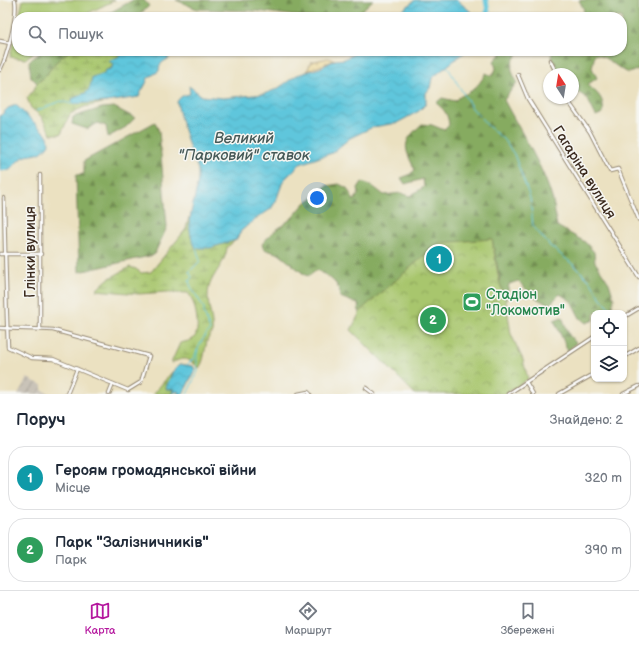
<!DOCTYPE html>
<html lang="uk">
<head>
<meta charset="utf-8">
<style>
  :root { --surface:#fff; --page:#f2f2f3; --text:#1f2937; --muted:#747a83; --line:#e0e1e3; --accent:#b5179e }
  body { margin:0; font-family:"Balsamiq Sans",sans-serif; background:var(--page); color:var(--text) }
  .controls { position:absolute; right:12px; bottom:12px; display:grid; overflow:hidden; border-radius:8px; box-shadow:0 1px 3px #0004 }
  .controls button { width:36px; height:36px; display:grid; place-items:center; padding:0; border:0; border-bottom:1px solid var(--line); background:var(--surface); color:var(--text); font:20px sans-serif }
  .compass { position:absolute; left:543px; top:68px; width:36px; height:36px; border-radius:50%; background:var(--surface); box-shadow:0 1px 3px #0004; rotate:348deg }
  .you { position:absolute; left:317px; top:198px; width:14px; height:14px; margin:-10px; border:3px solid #fff; border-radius:50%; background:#1a73e8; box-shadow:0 0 0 6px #1a73e833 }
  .badge { display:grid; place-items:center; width:26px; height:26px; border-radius:50%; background:var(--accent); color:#fff; font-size:13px; font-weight:700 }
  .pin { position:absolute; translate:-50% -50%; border:2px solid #fff; box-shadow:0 1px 4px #0006 }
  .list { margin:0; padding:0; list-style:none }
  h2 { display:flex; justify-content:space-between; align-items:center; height:52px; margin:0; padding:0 16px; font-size:17px }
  h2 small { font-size:13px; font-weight:400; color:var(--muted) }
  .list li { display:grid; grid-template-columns:26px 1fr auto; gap:12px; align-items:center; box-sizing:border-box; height:64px; margin:0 8px 8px; padding:0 8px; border:1px solid var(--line); border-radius:16px }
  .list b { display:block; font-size:15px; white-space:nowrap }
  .list p { margin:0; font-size:13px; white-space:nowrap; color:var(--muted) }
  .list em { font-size:13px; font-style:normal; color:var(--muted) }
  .icon { flex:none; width:22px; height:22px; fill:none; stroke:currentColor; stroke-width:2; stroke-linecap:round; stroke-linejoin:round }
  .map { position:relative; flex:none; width:639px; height:394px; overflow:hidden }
  .search { position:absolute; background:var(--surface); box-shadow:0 1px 3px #0004; left:12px; right:12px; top:12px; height:44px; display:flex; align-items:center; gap:10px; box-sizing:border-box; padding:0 14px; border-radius:16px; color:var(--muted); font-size:15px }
  .sheet { height:196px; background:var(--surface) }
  nav { display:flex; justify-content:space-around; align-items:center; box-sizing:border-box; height:56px; border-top:1px solid var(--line); background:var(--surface); font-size:11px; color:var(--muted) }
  nav a { display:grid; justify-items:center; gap:2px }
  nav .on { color:var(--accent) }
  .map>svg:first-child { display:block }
  .industrial { fill:url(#industrial-furrows) }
  .green { fill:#a8c66d; stroke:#727846 }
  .forest { fill:url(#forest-firs); stroke:#606a3f }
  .wetland { fill:url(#wetland-marsh); stroke:#727846 }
  .sand { fill:url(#sand-dots); stroke:#94825e }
  .park { fill:url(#park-crowns); stroke:#727846 }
  .water { fill:url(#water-waves); stroke:#4d787d }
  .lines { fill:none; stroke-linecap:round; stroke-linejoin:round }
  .stream { stroke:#5fc6dc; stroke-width:1 }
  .river { stroke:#5fc6dc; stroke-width:5 }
  .minor-casing { stroke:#938670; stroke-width:4.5 }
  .minor { stroke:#fff; stroke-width:2.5 }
  .labels { text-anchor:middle; stroke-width:3; stroke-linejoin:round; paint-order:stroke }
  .street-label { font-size:14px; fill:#3b2a1e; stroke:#f6f6f2 }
  .leisure-label { font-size:14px; fill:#27864d; stroke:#f6f6f2; text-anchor:start }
  .water-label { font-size:15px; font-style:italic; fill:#465957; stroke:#f6f6f2 }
</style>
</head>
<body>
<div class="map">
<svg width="639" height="394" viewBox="0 0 639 394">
  <defs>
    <pattern id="industrial-furrows" width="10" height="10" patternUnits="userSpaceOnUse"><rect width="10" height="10" fill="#c9c3b8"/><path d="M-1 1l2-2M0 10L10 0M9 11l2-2" fill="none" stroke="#a49f95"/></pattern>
    <pattern id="forest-firs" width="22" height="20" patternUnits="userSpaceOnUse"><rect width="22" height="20" fill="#86ab60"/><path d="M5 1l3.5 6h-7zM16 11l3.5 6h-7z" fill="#6f8b4f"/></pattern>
    <pattern id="wetland-marsh" width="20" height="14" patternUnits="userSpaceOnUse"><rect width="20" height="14" fill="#a8c66d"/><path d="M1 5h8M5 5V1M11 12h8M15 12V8" fill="none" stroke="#8aa159"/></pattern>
    <pattern id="sand-dots" width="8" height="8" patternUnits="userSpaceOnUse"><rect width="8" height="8" fill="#eeda9e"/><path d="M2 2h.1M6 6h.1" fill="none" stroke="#cdbb88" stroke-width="1.8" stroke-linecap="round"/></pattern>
    <pattern id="park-crowns" width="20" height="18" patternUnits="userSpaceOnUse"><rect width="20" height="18" fill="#a8c66d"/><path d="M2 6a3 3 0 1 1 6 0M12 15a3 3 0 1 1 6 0" fill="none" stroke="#8aa159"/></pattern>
    <pattern id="water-waves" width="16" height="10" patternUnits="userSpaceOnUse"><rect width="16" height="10" fill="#5fc6dc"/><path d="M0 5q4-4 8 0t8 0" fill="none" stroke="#53aabc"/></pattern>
  </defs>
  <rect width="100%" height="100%" fill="#f6f6f2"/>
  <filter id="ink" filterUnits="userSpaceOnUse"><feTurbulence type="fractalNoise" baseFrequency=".025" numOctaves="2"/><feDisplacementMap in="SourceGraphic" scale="8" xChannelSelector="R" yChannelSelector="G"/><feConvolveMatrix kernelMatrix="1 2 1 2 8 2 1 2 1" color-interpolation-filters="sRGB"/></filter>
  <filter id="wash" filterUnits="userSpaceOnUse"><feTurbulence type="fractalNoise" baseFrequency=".012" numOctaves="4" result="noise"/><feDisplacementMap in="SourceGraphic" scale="16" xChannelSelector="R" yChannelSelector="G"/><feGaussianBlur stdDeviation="0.9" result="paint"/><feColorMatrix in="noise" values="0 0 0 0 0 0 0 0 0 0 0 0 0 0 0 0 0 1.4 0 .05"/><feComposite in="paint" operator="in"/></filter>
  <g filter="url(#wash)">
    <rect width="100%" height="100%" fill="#ebe1c1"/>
    <path class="industrial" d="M 27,378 L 42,385 L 42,390 L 50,394 L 18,394 Z"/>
    <g class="green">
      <path d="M 23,0 L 115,0 L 80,17 L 19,17 Z"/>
      <path d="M 17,25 L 17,51 L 36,51 L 25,59 L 10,57 Z"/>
    </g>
    <g class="forest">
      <path d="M 133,0 L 144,0 L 149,6 C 135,21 121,17 102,17 Z"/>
      <path d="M 176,0 L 373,0 L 361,11 L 347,17 L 306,17 L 256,11 L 197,9 Z"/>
      <path d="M 579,0 L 639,0 L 639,69 L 629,73 C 616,68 608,57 595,54 L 592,68 L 597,78 L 587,85 C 598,93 605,99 603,113 L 596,116 L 587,98 L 573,89 L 573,74 L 560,74 C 555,67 551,60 552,51 L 622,51 L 622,17 L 578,17 L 584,10 Z"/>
      <path d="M 43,51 L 69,51 L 54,64 L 45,77 L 37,83 L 31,77 L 29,61 Z"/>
      <path d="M 503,51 L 520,51 C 510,63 509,68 517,82 L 504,100 C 521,133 543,165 553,201 C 555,209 555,217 557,226 L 585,242 L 594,252 L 595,262 L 609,283 L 614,299 L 612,306 L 617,313 L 611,312 L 594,313 L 594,320 L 586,323 L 580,318 L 571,301 L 560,294 L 550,304 C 536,301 528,291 518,281 L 509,284 L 506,301 L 499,281 L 500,280 L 492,239 L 439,243 L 359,312 L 358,304 L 340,297 C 340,282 329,277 317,270 L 309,276 L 305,275 L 279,254 L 264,249 L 262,244 L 272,233 L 292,218 L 305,203 L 321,193 L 326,186 L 339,184 L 347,188 L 354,201 L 359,193 L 358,188 L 362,182 L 371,185 L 384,195 L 401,193 L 410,196 L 424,187 L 423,179 L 405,184 L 401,178 L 409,175 L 415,170 C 403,146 402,142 422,124 L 432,125 L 444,130 L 449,125 C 448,114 444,109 436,103 L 442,98 L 455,101 C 460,95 465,95 471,91 C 477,87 482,80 486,73 L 492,76 L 496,69 L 494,61 Z"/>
      <path d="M 114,107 L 135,118 L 126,127 L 108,137 L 106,126 L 98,123 L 87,129 L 72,124 L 73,117 L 102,108 Z"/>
      <path d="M 155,122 L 159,131 L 167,227 L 154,255 L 79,272 L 76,175 L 84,174 L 84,161 Z"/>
      <path d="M 562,317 L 569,335 L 576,343 L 568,351 L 554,320 Z"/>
    </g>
    <g class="wetland">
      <path d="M 69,51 L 123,51 L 118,57 L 109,61 L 114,64 C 108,73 99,74 91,80 L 92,85 L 88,92 L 72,99 L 73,104 L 107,102 L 84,107 L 70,114 L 61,134 L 51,134 L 41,116 L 31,108 L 27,98 L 33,91 L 37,83 L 45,77 L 54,64 Z"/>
      <path d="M 189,217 L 191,237 L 224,243 L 236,240 L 227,247 C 226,263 213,273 209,287 C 205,302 214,318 212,333 C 203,341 207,358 199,368 C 187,357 185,357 171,363 L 180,343 C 184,342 190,341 193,339 C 202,332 195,300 188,293 L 166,292 L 139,294 L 96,290 L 108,279 L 130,267 L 136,269 L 141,273 L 151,272 L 182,234 L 186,229 Z"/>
      <path d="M 173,371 L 169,383 L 174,391 L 171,394 L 153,394 Z"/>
    </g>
    <path class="sand" d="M 328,58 L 335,60 L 307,71 L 311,62 Z"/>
    <path class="park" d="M 492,239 L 499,281 L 506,301 L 511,334 L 523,360 L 528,379 L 505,394 L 415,394 L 351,330 L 361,310 L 439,243 Z"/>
    <g class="water">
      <path d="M 415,0 L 457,0 L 477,17 L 400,17 L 403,10 Z"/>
      <path d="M 123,51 L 166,51 L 169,59 C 163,61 159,64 159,71 L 148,78 C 146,86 141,90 139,97 L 107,102 L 72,104 L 72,99 C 89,91 89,94 92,77 L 103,74 L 106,70 L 111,69 L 114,64 L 108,61 L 118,57 Z"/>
      <path d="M 358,51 L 466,51 L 432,78 L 430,88 L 426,93 L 426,104 L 419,111 L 397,123 L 373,127 L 350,138 L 332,153 L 300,164 L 283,181 L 276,201 L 271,209 L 254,220 L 241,231 L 236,240 L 210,248 L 196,248 C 180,221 200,198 198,170 C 197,165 193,158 191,153 C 186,136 180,119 177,102 C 180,96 184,95 190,94 L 189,86 L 202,96 L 223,98 L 264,94 L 277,89 L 297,75 L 320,68 L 335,60 L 345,59 Z"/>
      <path d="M 16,105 L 48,136 L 49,144 C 39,159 32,152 22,158 C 17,161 14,166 10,170 L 0,171 L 0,116 L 8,108 Z"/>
      <path d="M 180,364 L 193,366 L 195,370 L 183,394 L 178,394 L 178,391 L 171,394 L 174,389 L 167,390 L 166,387 L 173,371 Z"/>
    </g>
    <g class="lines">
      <g class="stream">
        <path d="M 447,66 L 472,108 L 488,126 L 503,139 L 514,154 L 530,198 L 533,226 L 550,246 L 575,266 L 590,281 L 600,297 L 614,313"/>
        <path d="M 36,111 L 61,101 L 72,104"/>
        <path d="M 187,365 L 194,358 L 197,350"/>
        <path d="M 187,394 L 198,371 C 195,352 197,345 210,330 L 204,313 L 204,308 L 191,287 L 189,281 L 192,277 L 189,272 L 200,261 L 196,248"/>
      </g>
      <path class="river" d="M 485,17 L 488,11 L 486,0"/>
    </g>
  </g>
  <g filter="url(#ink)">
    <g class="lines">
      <g class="minor-casing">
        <g id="minor">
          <path d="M 0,41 L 10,43"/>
          <path d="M 550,60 L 557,74"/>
          <path d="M 0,70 C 7,57 18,15 15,0"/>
          <path d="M 518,75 L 528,99 L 639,277"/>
          <path d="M 566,98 L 590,132 L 610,171 L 618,169 L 639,220"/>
          <path d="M 0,254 L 41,254"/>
          <path d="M 624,317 L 639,308"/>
          <path d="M 0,328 C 18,329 35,329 53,330 L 149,356 L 141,382 L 128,390 L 53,359 L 32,358 L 8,347 C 6,297 5,248 4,198"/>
          <path d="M 40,329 L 40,175"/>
          <path d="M 624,357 L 639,348"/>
          <path d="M 526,382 L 533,394"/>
          <path d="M 366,388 L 374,394"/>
          <path d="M 67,394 L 77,369"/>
          <path d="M 109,394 L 113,384"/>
          <path d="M 298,394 L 308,392 L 310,394"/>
          <path d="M 508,394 L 594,337"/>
          <path d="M 559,394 L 594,374"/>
          <path d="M 623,394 L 639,386"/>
        </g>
      </g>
      <use href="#minor" class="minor"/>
    </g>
  </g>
  <defs>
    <g id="stadium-square" transform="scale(1)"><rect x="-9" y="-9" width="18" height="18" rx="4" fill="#2e9e5b" stroke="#f6f6f2"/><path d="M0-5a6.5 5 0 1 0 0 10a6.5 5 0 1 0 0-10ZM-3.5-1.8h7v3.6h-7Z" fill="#fff"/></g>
  </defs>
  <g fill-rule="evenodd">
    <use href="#stadium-square" x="472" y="302"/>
  </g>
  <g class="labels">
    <g class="street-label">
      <text transform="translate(585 172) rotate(58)" y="5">Гагаріна вулиця</text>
      <text transform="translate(30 252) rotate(-90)" y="5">Глінки вулиця</text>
    </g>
    <g class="leisure-label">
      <text x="486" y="299">Стадіон<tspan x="486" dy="16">"Локомотив"</tspan></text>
    </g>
    <g class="water-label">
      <text x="244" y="143">Великий<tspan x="244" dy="17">"Парковий" ставок</tspan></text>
    </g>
  </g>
</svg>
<div class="controls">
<button><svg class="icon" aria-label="locate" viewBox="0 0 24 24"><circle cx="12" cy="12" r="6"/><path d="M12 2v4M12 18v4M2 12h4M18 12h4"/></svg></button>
<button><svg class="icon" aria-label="layers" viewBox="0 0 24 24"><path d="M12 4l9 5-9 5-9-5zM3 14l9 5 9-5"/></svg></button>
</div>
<svg class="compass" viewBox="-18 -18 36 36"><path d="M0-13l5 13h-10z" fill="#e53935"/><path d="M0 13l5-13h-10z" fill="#747a83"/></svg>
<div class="you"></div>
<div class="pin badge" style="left:439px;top:259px;background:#0f9aa8">1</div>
<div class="pin badge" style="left:433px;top:320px;background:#2e9e5b">2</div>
<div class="search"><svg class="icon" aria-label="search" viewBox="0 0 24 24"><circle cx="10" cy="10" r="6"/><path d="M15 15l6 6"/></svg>Пошук</div>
</div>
<section class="sheet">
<h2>Поруч<small>Знайдено: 2</small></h2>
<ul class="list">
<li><span class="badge" style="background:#0f9aa8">1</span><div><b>Героям громадянської війни</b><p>Місце</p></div><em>320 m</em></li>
<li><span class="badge" style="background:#2e9e5b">2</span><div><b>Парк &quot;Залізничників&quot;</b><p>Парк</p></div><em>390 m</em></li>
</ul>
</section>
<nav>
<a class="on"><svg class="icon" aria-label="map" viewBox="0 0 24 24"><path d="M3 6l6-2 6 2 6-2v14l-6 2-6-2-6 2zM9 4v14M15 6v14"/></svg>Карта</a>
<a><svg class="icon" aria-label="directions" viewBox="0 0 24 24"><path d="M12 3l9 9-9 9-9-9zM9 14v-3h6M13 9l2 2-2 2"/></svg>Маршрут</a>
<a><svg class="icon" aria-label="saved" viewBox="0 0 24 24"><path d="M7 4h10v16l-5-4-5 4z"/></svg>Збережені</a>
</nav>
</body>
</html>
